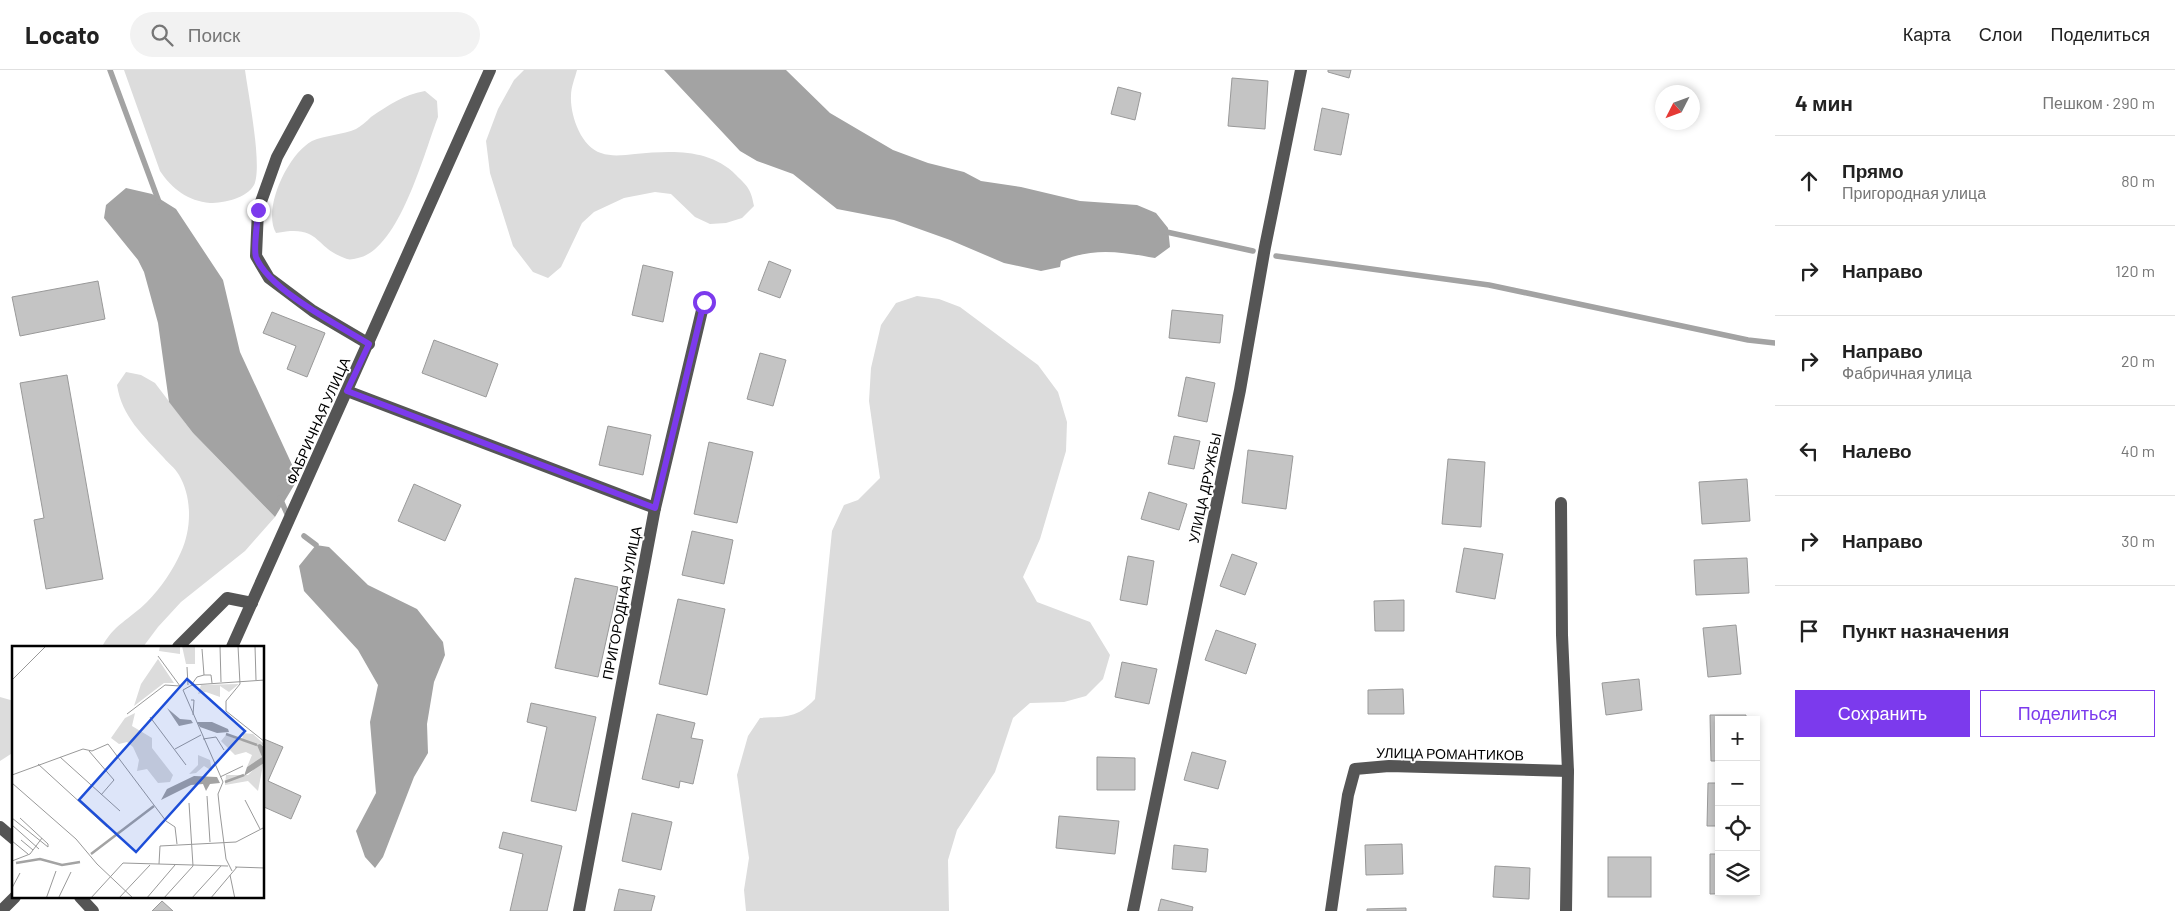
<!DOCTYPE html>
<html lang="ru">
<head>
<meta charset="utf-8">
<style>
  :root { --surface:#fff; --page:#f2f2f2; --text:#222; --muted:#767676; --line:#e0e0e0; --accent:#7c3aed }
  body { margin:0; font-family:Barlow,sans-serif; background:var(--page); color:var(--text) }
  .controls { position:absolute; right:15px; bottom:15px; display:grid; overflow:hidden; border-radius:0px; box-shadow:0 2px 8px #0003 }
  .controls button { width:45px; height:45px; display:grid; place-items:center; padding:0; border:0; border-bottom:1px solid var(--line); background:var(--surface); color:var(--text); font:25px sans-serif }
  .compass { position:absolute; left:1655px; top:15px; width:45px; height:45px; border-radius:50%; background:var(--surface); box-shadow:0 2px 8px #0003; rotate:228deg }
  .stop { position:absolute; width:15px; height:15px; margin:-11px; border:4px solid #7c3aed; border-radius:50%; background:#fff }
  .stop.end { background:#7c3aed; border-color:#fff; box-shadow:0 1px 5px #0008 }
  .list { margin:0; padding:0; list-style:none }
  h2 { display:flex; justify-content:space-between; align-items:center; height:65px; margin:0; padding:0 20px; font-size:21px }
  h2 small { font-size:16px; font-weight:400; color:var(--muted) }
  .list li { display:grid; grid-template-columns:32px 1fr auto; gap:15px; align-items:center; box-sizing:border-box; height:90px; padding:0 20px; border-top:1px solid var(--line) }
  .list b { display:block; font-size:19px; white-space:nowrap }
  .list p { margin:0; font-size:16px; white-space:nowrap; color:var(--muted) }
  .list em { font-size:16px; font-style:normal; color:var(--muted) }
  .actions { display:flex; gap:10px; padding:15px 20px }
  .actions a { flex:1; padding:11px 0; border:1px solid var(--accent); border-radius:0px; text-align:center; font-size:18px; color:var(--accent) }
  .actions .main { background:var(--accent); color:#fff }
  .icon { flex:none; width:28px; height:28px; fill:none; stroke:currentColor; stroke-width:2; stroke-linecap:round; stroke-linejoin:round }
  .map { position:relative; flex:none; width:1775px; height:841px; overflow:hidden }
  header { display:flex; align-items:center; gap:30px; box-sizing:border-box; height:70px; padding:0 25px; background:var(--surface); border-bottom:1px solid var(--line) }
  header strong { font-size:24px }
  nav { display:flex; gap:28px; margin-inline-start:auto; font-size:18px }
  .search { width:350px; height:45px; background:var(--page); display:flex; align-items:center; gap:12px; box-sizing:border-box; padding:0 18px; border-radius:28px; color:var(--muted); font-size:19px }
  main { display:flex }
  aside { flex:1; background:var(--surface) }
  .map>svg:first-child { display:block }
  .green { fill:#dcdcdc }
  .water { fill:#a3a3a3 }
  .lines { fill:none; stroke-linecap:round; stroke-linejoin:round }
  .stream { stroke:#a3a3a3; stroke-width:5.5 }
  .building { fill:#c4c4c4; stroke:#999 }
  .minor { stroke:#555; stroke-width:12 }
  .route { stroke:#7c3aed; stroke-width:6 }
  .labels { text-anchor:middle; stroke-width:4; stroke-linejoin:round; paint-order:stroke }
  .street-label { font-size:14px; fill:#000; stroke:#fff }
  .inset-river { fill:none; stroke:#a3a3a3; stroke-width:2.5 }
  .inset-road { fill:none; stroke:#999; stroke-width:1 }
  .view { fill:#1d4ed8; fill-opacity:0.15; stroke:#1d4ed8; stroke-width:2.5 }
  .inset-edge { fill:none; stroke:#000; stroke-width:2.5 }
</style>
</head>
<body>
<header>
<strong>Locato</strong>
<div class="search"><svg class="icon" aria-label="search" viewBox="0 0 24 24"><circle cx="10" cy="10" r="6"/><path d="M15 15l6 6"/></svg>Поиск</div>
<nav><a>Карта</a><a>Слои</a><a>Поделиться</a></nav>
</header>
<main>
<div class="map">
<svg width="1775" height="841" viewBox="0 0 1775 841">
  <rect width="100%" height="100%" fill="#fff"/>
  <g class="green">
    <path d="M 124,0 L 245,0 C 248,23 263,97 254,115 C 247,128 224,133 210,133 C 188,131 172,119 160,101 Z"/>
    <path d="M 524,0 L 577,0 C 575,8 571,17 571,26 C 570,45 581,77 601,83 C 612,87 624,85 635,84 C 671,81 709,78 736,105 C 748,117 751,119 754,136 L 742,148 L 726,153 L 710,154 L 695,147 L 671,124 L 655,122 L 624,128 L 594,142 L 582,153 L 561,197 L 548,208 L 533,202 L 513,176 L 490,103 L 486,71 L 498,39 L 514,10 Z"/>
    <path d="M 425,21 L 437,31 L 438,47 C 424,83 399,180 358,188 C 354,189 350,190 347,189 C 312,177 322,154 276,163 C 262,139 288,84 312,71 C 325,65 343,65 356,59 C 361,56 367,51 371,47 C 389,35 403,25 425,21 Z"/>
    <path d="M 917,226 L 939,229 L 960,237 L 1038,295 L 1058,322 L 1067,352 L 1066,381 L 1040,469 L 1023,507 L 1037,532 L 1090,552 L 1110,585 L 1103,609 L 1086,626 L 1064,632 L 1030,633 L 1013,648 L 995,702 L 957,760 L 948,790 L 949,841 L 746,841 L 744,820 L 749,788 L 737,705 L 748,666 L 760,648 C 787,646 796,649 815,629 L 832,461 L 844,435 L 858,430 L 880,408 L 869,331 L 871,298 L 881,255 L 896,233 Z"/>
    <path d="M 126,302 L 141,305 L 155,313 L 193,363 L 275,447 L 245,481 L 181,532 L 158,557 L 143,577 L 102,577 C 113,555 130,549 147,532 C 161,518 173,500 181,482 C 192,458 192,427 179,405 C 175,398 168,393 164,388 C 143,365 122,347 117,315 Z"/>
    <path d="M 0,627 L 14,631 L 14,682 L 0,691 Z"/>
  </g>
  <g class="water">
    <path d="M 664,0 L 786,0 L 830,43 L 893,80 L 928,93 L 964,102 L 981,111 L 1021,117 L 1080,131 L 1137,135 L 1156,143 L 1168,158 L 1170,177 L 1155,188 C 1121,182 1094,177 1061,191 L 1060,197 L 1041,201 L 1004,193 L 950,170 L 894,150 L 837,139 L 793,104 L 757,91 L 740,81 Z"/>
    <path d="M 126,118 L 152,124 L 176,139 L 223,210 L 240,282 L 294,399 L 296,412 L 275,447 L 193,363 L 169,332 L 158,253 L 144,202 L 138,190 L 104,148 L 106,135 Z"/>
    <path d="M 316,475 L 329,477 L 368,515 L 417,539 L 443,572 L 445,585 L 434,612 L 427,654 L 428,683 L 414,707 L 383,787 L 375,798 L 365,787 L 356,761 L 376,723 L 370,652 L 378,615 L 358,580 L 304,521 L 299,496 Z"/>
  </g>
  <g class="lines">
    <g class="stream">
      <path d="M 110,0 L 159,132"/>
      <path d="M 1162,161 L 1253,181"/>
      <path d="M 1276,186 L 1489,215 L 1748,270 L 1775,273"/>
      <path d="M 280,428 L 287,444"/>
      <path d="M 304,466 L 316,475"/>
    </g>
  </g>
  <g class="building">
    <path d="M 1328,0 L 1351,0 L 1349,8 L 1328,2 Z"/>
    <path d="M 1232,8 L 1268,11 L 1265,59 L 1228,56 Z"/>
    <path d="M 1118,17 L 1141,23 L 1135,50 L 1111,44 Z"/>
    <path d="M 1322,38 L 1349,44 L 1341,85 L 1314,80 Z"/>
    <path d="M 769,191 L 791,200 L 780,228 L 758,220 Z"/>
    <path d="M 643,195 L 673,202 L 663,252 L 632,245 Z"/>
    <path d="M 98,211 L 105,249 L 20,266 L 12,227 Z"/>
    <path d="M 1172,240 L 1223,245 L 1220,273 L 1169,268 Z"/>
    <path d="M 272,242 L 325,263 L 307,307 L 287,299 L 296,276 L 263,263 Z"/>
    <path d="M 434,270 L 498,294 L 486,327 L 422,303 Z"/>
    <path d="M 760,283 L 786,290 L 773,336 L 747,329 Z"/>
    <path d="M 67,305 L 103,509 L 46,519 L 34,450 L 44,448 L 20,313 Z"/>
    <path d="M 1186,307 L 1215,313 L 1207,352 L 1178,346 Z"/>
    <path d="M 608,356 L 651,365 L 643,405 L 599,395 Z"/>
    <path d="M 1174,366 L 1200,371 L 1194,399 L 1168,394 Z"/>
    <path d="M 709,372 L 753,382 L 737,453 L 694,444 Z"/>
    <path d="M 1248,380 L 1293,386 L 1286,439 L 1242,433 Z"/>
    <path d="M 1448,389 L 1485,392 L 1481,457 L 1442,454 Z"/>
    <path d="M 1747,409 L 1750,451 L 1702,454 L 1699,412 Z"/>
    <path d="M 414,414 L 461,435 L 445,471 L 398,451 Z"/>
    <path d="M 1149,422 L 1187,434 L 1179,460 L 1141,449 Z"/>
    <path d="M 692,461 L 733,470 L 724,514 L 682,505 Z"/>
    <path d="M 1464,478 L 1503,484 L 1495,529 L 1456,522 Z"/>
    <path d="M 1232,484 L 1257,493 L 1245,525 L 1220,516 Z"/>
    <path d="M 1128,486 L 1154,491 L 1147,535 L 1120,530 Z"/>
    <path d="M 1747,488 L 1749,523 L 1696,525 L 1694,490 Z"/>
    <path d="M 575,508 L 618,517 L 598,607 L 555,598 Z"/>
    <path d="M 678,529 L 725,539 L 707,625 L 659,614 Z"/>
    <path d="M 1404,530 L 1404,561 L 1375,561 L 1374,531 Z"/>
    <path d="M 1736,555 L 1741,604 L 1708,607 L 1703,558 Z"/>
    <path d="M 1216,560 L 1256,574 L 1246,604 L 1205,590 Z"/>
    <path d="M 1122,592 L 1157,599 L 1149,634 L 1115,627 Z"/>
    <path d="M 1639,609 L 1642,640 L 1606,645 L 1602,613 Z"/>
    <path d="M 1403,619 L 1404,644 L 1368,644 L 1368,620 Z"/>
    <path d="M 531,633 L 596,647 L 576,741 L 531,731 L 547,657 L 527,652 Z"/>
    <path d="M 657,644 L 695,653 L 691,668 L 703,670 L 693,714 L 680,711 L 679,718 L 642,709 Z"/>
    <path d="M 1710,645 L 1746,645 L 1746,650 L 1719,650 L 1719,691 L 1711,691 Z"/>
    <path d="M 264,669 L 283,677 L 268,711 L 301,726 L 291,749 L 264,737 Z"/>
    <path d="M 1192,682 L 1226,691 L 1218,719 L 1184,710 Z"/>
    <path d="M 1097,687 L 1135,688 L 1135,720 L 1097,720 Z"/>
    <path d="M 1708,713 L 1719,713 L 1719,756 L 1707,756 Z"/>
    <path d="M 632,743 L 672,752 L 661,800 L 622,791 Z"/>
    <path d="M 1059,746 L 1119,751 L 1115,784 L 1056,778 Z"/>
    <path d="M 503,762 L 562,776 L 547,841 L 510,841 L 523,784 L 499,778 Z"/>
    <path d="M 1402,774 L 1403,804 L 1366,805 L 1365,775 Z"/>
    <path d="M 1174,775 L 1208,779 L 1206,802 L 1172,799 Z"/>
    <path d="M 1710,784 L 1719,784 L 1719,822 L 1744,823 L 1710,824 Z"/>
    <rect x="1608" y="787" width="43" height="40"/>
    <path d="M 1495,796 L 1530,798 L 1529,829 L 1493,827 Z"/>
    <path d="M 619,819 L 655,826 L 651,841 L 614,841 Z"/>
    <path d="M 1161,829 L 1193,837 L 1192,841 L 1158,841 Z"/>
    <path d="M 162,831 L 173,841 L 152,841 Z"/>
    <path d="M 1406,838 L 1406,841 L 1367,841 L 1367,839 Z"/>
  </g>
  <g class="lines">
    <g class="minor">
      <path d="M 308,30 L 277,87 L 258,140 L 256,186 L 269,208 L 313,241 L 369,274"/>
      <path d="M 347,321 L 655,438"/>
      <path d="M 1561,433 L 1562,565 L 1568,701 L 1566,841"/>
      <path d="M 178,577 L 227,528 L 252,533"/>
      <path d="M 232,577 L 490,0"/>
      <path d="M 0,757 L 14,769"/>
      <path d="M 80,827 L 93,841"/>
      <path d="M 1,841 L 15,827"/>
      <path d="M 579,841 L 655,438 L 704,232"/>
      <path d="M 1133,841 L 1240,320 L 1265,177 L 1301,0"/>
      <path d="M 1331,841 L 1348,725 L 1355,699 L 1389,696 L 1568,701"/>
    </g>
  </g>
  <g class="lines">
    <path class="route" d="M 258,140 C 258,151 253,178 256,187 C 269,220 338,255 369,274 L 347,321 L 655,438 L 704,232"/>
  </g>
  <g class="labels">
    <g class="street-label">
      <text transform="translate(318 351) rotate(-66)" y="5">ФАБРИЧНАЯ УЛИЦА</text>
      <text transform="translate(1205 418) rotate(-78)" y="5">УЛИЦА ДРУЖБЫ</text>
      <text transform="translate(622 533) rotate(-79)" y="5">ПРИГОРОДНАЯ УЛИЦА</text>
      <text transform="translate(1450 684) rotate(1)" y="5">УЛИЦА РОМАНТИКОВ</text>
    </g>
  </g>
  <g transform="translate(12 576)">
    <rect width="252" height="252" fill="#fff"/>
    <path d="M 148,0 L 168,0 L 168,8 L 147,5 ZM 170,0 L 183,0 L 183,18 L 174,18 ZM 146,13 L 162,37 L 152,37 L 122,60 L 129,38 ZM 227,38 L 217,46 L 208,40 L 208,51 L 194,46 L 186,48 L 189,39 ZM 123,67 L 120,80 L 140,92 L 140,102 L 161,129 L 158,136 L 146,137 L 135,123 L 125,125 L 127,114 L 121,101 L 115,96 L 107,98 L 99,92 L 113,72 ZM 231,87 L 241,88 L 252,98 L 247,102 L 250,111 L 235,121 L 240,109 L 234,106 L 223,109 L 209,95 L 214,89 L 230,95 ZM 186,109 L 198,114 L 200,125 L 192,120 L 184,127 L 177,128 L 186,119 ZM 252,114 L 246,145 L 236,135 L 213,139 L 214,129 L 236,129 Z" fill="#dcdcdc"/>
    <path d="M 155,62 L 168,73 L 179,74 L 181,77 L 167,80 ZM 185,76 L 200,76 L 216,83 L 217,86 L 205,87 L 188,81 ZM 248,98 L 252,101 L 252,117 L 232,130 L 235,121 L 250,111 L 245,99 ZM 182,130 L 205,131 L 208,137 L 198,138 L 194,145 L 191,138 L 179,139 L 149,154 L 155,143 Z" fill="#a3a3a3"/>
    <path class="inset-river" d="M 214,88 L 245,99M 213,136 L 232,129M 79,208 L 142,160M 4,217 L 28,213 L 50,219 L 68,216"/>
    <path class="inset-road" d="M 208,0 L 209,36M 226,0 L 228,38 L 214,55 L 214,65 L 253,96M 243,0 L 244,34M 190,3 L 192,29M 146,10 L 168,40M 175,21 L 176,39M 0,34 L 34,0M 180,38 L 185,31 L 192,29 L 199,29 L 200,37M 179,54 L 182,54 L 181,69M 115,68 L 153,39 L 168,40M 138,71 L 174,119M 191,93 L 204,91 L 212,104M 163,103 L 189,89M 77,105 L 102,134 L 89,149M 48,111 L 108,165M 26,118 L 95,181M 0,129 L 71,103 L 80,105 L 96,98 L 154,175 L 163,181 L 165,198M 208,131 L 231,120M 0,137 L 64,193 L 85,218 L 122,253M 195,150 L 198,196M 233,154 L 248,183M 0,172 L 36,201 L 36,198 L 8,172M 0,179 L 27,203M 9,194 L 21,204M 0,195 L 16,208M 0,215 L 18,208 L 30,192M 147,218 L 148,200 L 224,196 L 253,181M 223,221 L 253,222M 220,225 L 214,213 L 208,167 L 206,148 L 211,136 L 171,44 L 180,39 L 253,34M 218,229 L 223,253M 0,242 L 8,227M 34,253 L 44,225M 46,253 L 59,226M 78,253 L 111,217 L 216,220M 106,253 L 138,219M 134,253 L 163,219M 151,253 L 181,220 L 177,157M 179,253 L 209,220M 198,253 L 225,221"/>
    <path class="view" d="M 175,33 L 233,85 L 124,206 L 67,154 Z"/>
    <rect width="252" height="252" class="inset-edge"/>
  </g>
</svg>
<div class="controls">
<button>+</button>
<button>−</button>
<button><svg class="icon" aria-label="locate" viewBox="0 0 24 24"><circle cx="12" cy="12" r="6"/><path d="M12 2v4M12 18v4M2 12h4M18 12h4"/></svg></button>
<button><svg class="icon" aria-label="layers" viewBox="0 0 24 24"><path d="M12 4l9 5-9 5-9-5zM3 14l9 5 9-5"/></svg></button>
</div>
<svg class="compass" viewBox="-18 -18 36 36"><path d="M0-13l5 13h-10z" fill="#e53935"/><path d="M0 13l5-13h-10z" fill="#767676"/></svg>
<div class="stop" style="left:704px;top:232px"></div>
<div class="stop end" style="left:258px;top:140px"></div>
</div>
<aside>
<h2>4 мин<small>Пешком · 290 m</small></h2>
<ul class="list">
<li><svg class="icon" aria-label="ahead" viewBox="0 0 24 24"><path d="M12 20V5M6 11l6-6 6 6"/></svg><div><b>Прямо</b><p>Пригородная улица</p></div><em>80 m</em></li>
<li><svg class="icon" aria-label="right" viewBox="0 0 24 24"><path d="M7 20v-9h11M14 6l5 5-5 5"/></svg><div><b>Направо</b></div><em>120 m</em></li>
<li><svg class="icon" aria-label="right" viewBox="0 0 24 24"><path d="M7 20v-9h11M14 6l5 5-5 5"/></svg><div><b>Направо</b><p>Фабричная улица</p></div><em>20 m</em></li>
<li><svg class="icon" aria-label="left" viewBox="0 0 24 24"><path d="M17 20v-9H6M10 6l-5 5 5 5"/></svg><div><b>Налево</b></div><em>40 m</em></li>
<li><svg class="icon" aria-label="right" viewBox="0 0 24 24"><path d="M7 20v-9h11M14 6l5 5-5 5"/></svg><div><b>Направо</b></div><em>30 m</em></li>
<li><svg class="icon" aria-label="arrive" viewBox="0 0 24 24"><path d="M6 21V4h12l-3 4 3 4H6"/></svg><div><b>Пункт назначения</b></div></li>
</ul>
<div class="actions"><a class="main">Сохранить</a><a>Поделиться</a></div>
</aside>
</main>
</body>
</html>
